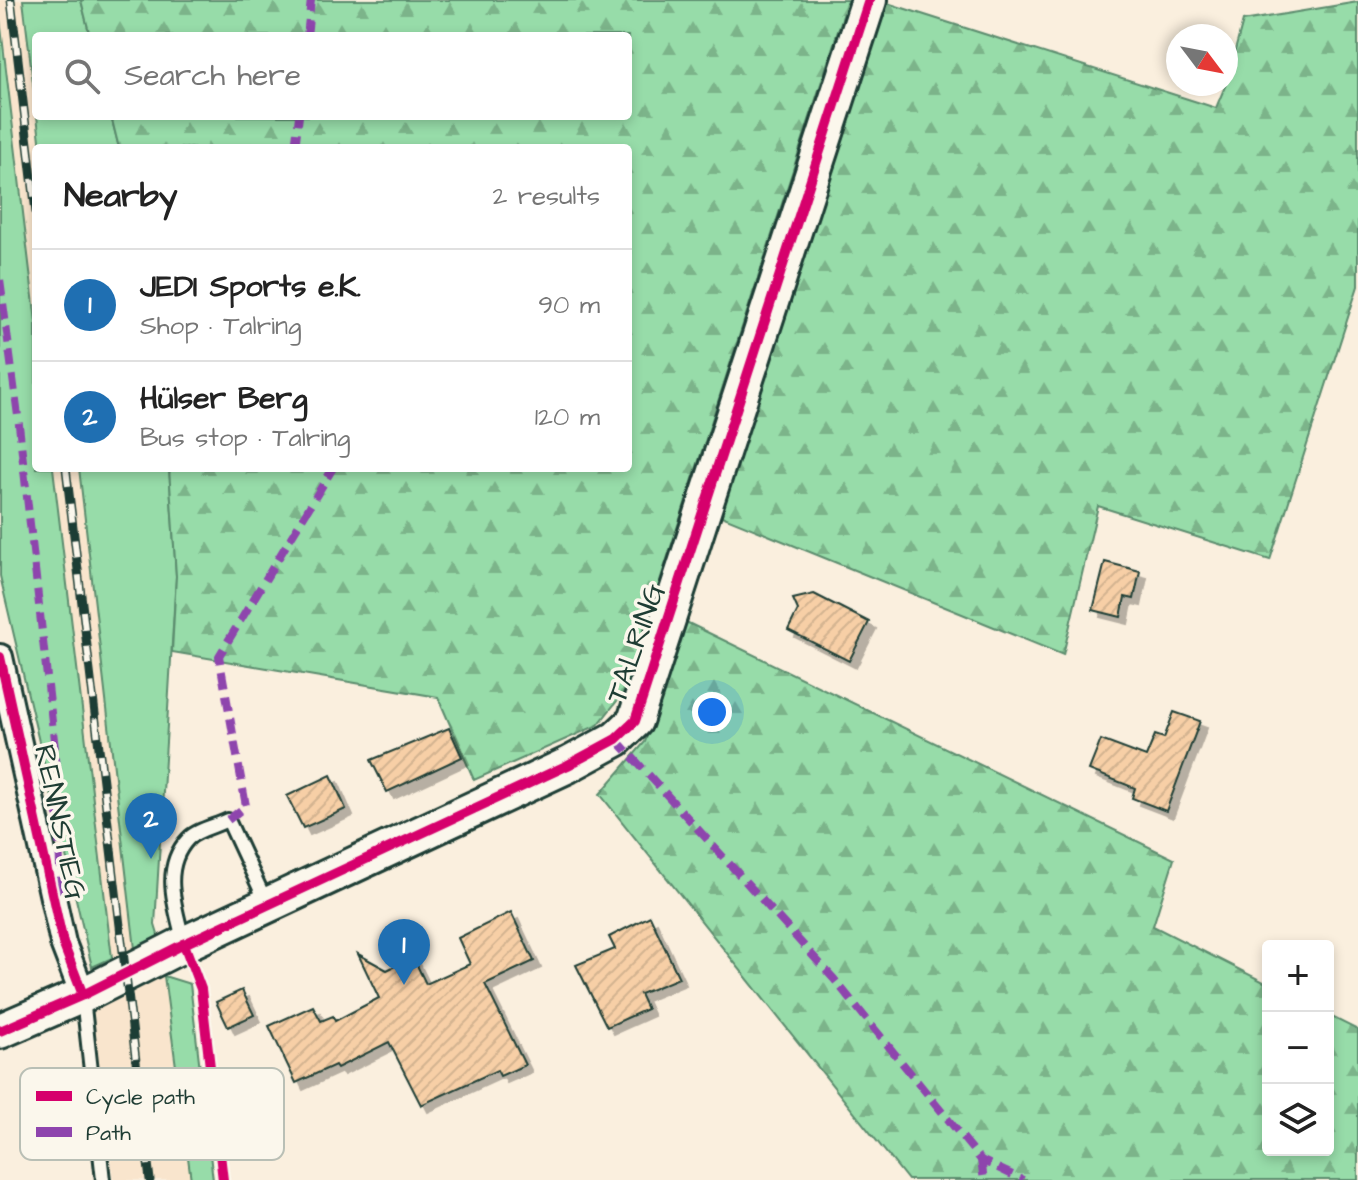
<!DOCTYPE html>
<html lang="en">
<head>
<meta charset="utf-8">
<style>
  :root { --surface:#fff; --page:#f2f2f2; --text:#222; --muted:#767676; --line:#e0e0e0; --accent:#1f6fb2 }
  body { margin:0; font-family:"Architects Daughter",sans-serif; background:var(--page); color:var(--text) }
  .controls { position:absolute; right:24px; bottom:24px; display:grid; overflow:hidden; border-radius:8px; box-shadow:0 4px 12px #0003 }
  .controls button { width:72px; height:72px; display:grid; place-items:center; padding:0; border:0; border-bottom:2px solid var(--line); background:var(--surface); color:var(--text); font:40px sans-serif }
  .compass { position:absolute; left:1166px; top:24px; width:72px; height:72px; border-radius:50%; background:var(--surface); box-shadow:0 4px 12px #0003; rotate:122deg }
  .you { position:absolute; left:712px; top:712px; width:28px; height:28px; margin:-20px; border:6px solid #fff; border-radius:50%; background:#1a73e8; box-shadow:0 0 0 12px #1a73e833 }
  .badge { display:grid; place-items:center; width:52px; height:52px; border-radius:50%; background:var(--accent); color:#fff; font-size:26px; font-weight:700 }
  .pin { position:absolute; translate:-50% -66px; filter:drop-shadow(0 2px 4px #0008) }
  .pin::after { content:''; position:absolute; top:42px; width:28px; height:24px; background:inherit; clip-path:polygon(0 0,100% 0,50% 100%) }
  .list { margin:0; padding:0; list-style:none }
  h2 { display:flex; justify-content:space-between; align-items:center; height:104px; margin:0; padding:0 32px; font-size:34px }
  h2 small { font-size:26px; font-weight:400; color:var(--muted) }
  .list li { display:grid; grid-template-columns:52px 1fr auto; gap:24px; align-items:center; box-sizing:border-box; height:112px; padding:0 32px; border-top:2px solid var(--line) }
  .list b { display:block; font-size:30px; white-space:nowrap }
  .list p { margin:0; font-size:26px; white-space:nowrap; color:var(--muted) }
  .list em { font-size:26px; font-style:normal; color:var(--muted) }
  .icon { flex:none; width:44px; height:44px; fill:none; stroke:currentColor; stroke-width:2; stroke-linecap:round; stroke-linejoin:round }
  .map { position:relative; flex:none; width:1358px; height:1180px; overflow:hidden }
  .search { position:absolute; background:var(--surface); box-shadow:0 4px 12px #0003; left:32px; top:32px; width:600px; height:88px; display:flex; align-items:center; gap:20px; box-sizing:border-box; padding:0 28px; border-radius:8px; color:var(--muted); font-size:30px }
  .panel { position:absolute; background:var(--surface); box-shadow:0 4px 12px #0003; left:32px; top:144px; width:600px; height:328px; border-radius:8px }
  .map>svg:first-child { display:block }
  .built { fill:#f9e5cd }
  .grass { fill:#97dca9; stroke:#5b8c6e; stroke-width:2 }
  .forest { fill:url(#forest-firs); stroke:#5b8c6e; stroke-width:2 }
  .building { fill:url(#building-hatch); stroke:#1f3d34; stroke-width:2; filter:url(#shadow) }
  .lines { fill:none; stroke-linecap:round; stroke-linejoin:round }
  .lane-casing { stroke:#1f3d34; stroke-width:18 }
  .street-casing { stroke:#1f3d34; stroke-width:30 }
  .secondary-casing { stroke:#1f3d34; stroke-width:40 }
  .lane { stroke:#fbf7ec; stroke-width:12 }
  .street { stroke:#fbf7ec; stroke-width:24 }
  .secondary { stroke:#fbf7ec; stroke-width:34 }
  .rail-casing { stroke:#1f3d34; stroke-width:9 }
  .rail { stroke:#fbf7ec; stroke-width:6; stroke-dasharray:18; stroke-linecap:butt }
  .quiet { stroke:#8e44ad; stroke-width:8; stroke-dasharray:16 8; stroke-linecap:butt }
  .cycleway-casing { stroke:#fbf7ec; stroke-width:15 }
  .cycleway { stroke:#d6006c; stroke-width:10 }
  .labels { text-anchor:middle; stroke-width:7; stroke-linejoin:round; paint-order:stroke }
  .street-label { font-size:30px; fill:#1f3d34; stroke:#fbf7ec }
  .key { fill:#fbf7ec; stroke:#b9bfb5; stroke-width:2 }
  .key-label { font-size:22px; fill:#1f3d34 }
</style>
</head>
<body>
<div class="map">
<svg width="1358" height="1180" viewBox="0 0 1358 1180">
  <defs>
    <pattern id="forest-firs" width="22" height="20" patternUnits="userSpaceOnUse" patternTransform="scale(2)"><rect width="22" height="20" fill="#97dca9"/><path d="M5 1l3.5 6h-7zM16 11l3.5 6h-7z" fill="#7bb48a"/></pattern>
    <pattern id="building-hatch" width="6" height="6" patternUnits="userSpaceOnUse" patternTransform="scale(2)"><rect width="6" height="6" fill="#f7cfa6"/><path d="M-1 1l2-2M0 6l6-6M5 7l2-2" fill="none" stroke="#d3b390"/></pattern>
    <filter id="shadow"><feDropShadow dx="7" dy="7" stdDeviation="0" flood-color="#0004"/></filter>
  </defs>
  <rect width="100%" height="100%" fill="#faefde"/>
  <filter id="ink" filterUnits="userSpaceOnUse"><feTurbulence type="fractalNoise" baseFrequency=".0125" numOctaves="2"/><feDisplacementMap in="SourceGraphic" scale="16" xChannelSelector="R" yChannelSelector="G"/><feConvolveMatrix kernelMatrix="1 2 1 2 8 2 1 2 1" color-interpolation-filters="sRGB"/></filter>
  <g filter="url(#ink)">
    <g class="built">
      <path d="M 0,0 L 23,0 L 41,148 L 36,148 L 36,322 L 0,19 Z"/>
      <path d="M 53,468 L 79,468 L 135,949 L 112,958 Z"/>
      <path d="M 164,976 L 191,1180 L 113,1180 L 92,1007 Z"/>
    </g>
    <g class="grass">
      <path d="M 23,0 L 81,0 L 90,36 L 36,36 L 36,107 Z"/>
      <path d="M 0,19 L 36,322 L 36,468 L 53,468 L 112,958 L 92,967 L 0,576 Z"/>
      <path d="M 37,116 L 111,116 L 119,148 L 41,148 Z"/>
      <path d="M 79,468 L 169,468 L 176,576 L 155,925 L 159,938 L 135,949 Z"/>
      <path d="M 164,976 L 190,984 L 213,1180 L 191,1180 Z"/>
    </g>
    <g class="forest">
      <path d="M 81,0 L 848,0 L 624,692 L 598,725 L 474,780 L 438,697 L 172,652 L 176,576 L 169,468 L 628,468 L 628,148 L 119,148 L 111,116 L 628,116 L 628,36 L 90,36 Z"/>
      <path d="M 884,2 L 1216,108 L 1226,84 L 1243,21 L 1358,2 L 1358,286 L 1270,560 L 1098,506 L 1063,655 L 719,515 Z"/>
      <path d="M 684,621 L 1174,859 L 1153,926 L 1268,984 L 1268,1150 L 1328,1150 L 1328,1015 L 1358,1030 L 1358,1180 L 908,1180 L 600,794 L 645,742 Z"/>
    </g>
    <g class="building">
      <path d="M 1105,562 L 1140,571 L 1134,599 L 1125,597 L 1121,617 L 1093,610 Z"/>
      <path d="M 814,594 L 869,622 L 849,661 L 788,630 L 798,610 L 793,599 Z"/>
      <path d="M 1174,712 L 1200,721 L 1166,811 L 1132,798 L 1135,788 L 1089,770 L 1101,740 L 1146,757 L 1155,735 L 1164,738 Z"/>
      <path d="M 449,728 L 462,757 L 387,792 L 371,760 Z"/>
      <path d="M 331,775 L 346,809 L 303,828 L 287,796 Z"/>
      <path d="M 511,912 L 534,961 L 485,984 L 525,1065 L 500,1076 L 497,1070 L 421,1105 L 389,1042 L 337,1068 L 335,1065 L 296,1083 L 269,1026 L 313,1006 L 321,1021 L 333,1016 L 335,1021 L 379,998 L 358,954 L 387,970 L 413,957 L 426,984 L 470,964 L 458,938 Z"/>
      <path d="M 650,916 L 679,978 L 640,994 L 647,1009 L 607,1027 L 576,965 L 615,949 L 609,937 Z"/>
      <path d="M 242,990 L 254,1015 L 228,1027 L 216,1002 Z"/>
    </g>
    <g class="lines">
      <g class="lane-casing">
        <g id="lane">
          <path d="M 184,943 C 176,909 160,869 188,839 C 196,830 216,826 228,820 L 267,904"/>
          <path d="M 83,998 L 103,1180"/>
        </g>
      </g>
      <g class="street-casing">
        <path id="street" d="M 0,657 L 63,943 L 83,995"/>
      </g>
      <g class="secondary-casing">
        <path id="secondary" d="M 0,1031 L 83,995 L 184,944 L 568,765 L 616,739 L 635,721 L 869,0"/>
      </g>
      <use href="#lane" class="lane"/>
      <use href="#street" class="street"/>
      <use href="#secondary" class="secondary"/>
      <g class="rail-casing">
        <g id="rail">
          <path d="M 11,0 L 36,212"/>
          <path d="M 66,468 L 150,1180"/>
        </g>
      </g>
      <use href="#rail" class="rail"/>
      <g class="quiet">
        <path d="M 307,36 L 311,0"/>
        <path d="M 295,148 L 299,116"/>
        <path d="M 0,280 L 18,416 L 56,758 L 61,893"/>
        <path d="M 616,739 L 834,979 L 981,1160 L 1023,1180"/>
        <path d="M 228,820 L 246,806 L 219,656 L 333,468"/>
        <path d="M 981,1160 L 984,1180"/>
      </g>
      <g class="cycleway-casing">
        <g id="cycleway">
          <path d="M 0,657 L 63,943 L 83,995"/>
          <path d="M 184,944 L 201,989 L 223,1180"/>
          <path d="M 0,1031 L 83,995 L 184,944 L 568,765 L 616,739 L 635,721 L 869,0"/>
        </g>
      </g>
      <use href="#cycleway" class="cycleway"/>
    </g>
  </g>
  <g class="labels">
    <g class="street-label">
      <text transform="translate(635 643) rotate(-71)" y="10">TALRING</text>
      <text transform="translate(61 822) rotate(78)" y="10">RENNSTIEG</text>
    </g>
  </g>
  <rect x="20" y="1068" width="264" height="92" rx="12" class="key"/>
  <rect x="36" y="1091" width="36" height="10" fill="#d6006c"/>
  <rect x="36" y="1127" width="36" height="10" fill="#8e44ad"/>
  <g class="key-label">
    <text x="86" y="1104">Cycle path</text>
    <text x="86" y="1140">Path</text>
  </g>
</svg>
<div class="controls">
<button>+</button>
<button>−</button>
<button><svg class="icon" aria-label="layers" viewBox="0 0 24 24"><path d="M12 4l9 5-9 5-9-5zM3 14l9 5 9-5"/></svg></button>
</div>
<svg class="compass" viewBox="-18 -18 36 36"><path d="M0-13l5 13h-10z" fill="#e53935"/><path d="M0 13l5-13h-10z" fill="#767676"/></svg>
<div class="you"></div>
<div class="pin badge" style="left:404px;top:985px">1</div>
<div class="pin badge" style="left:151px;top:859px">2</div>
<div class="search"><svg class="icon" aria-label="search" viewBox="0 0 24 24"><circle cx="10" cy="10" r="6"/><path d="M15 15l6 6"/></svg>Search here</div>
<section class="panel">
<h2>Nearby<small>2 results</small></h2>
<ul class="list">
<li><span class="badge">1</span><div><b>JEDI Sports e.K.</b><p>Shop · Talring</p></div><em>90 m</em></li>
<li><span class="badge">2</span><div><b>Hülser Berg</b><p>Bus stop · Talring</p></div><em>120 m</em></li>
</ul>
</section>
</div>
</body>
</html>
